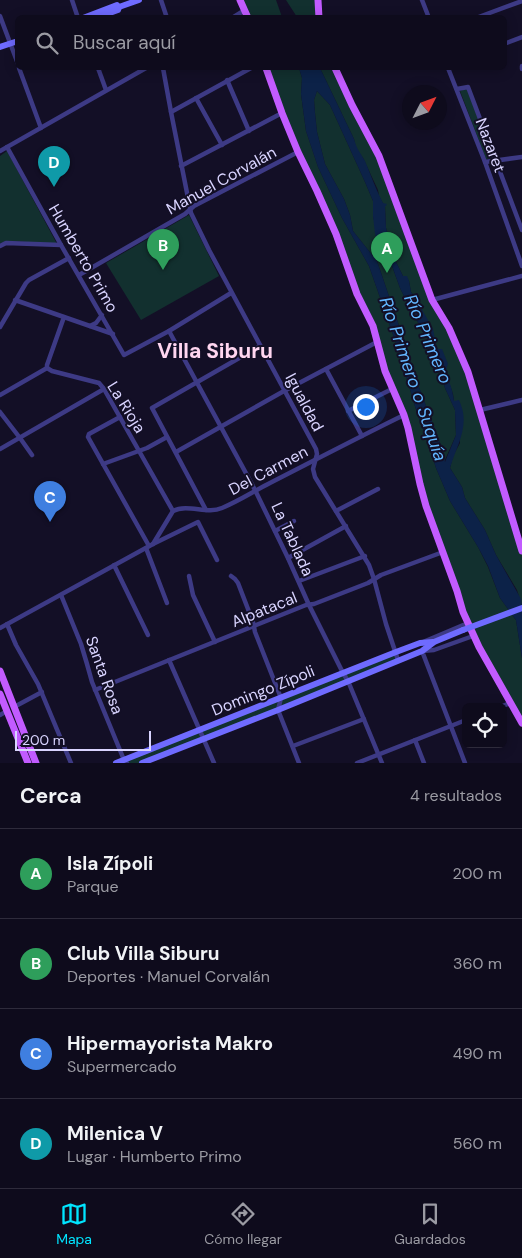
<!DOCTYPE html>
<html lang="es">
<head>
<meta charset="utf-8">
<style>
  :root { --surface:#0e0b1c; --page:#1c1929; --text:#f1f3f6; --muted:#9b9ba3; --line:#2e2b3b; --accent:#00e5ff }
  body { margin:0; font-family:"DM Sans",sans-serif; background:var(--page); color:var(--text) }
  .controls { position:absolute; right:15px; bottom:15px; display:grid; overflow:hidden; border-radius:8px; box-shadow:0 2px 12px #0003 }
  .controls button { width:45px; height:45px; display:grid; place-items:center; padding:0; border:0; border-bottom:1px solid var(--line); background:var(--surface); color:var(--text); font:25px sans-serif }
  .compass { position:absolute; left:402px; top:85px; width:45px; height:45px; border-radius:50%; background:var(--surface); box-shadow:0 2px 12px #0003; rotate:48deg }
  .scale { position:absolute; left:15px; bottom:12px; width:136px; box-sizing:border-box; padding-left:5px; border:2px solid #d9d4ff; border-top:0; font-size:14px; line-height:18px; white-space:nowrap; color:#d9d4ff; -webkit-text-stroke:4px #130f26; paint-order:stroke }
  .you { position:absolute; left:365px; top:406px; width:18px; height:18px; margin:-12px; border:4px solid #fff; border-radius:50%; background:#1a73e8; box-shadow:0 0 0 8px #1a73e833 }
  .badge { display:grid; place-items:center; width:32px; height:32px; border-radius:50%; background:var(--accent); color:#fff; font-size:16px; font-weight:700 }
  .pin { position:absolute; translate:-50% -41px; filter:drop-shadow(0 1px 2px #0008) }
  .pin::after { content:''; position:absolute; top:26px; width:18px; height:15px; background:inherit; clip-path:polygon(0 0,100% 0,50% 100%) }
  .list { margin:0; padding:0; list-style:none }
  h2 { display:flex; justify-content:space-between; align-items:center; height:65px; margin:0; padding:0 20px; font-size:21px }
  h2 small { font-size:16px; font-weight:400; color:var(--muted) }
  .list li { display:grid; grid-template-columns:32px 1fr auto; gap:15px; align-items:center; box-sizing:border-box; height:90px; padding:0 20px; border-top:1px solid var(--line) }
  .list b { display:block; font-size:19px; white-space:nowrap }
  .list p { margin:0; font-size:16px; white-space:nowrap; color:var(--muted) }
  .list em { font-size:16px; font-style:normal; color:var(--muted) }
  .icon { flex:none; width:28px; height:28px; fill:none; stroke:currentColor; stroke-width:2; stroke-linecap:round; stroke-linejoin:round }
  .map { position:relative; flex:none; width:522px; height:763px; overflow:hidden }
  .search { position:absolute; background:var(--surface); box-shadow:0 2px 12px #0003; left:15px; right:15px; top:15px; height:55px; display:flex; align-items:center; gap:12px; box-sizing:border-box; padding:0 18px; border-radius:8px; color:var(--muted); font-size:19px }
  .sheet { height:425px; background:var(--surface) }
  nav { display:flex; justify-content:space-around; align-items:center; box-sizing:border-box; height:70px; border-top:1px solid var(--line); background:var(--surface); font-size:14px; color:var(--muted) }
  nav a { display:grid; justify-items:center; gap:2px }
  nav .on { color:var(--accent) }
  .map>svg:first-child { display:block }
  .green { fill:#12302f }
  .water { fill:#0c2248; fill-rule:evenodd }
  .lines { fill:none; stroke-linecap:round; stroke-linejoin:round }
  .street { stroke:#3d3a85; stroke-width:4.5 }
  .secondary { stroke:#6f6bff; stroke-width:6 }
  .primary { stroke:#c25bff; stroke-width:7 }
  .secondary-bridge { stroke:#6f6bff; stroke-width:6 }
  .labels { text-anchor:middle; stroke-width:4; stroke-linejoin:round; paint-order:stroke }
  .street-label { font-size:16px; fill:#d9d4ff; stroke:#130f26 }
  .water-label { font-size:18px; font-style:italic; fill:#62b6ff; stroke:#130f26 }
  .district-label { font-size:21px; font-weight:bold; fill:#ffd6f0; stroke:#130f26 }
</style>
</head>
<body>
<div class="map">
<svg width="522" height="763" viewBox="0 0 522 763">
  <rect width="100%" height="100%" fill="#130f26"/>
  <g class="green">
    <path d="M 240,0 L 276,0 L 282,17 L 248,17 Z"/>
    <path d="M 286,0 L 318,0 L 319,17 L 297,17 Z"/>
    <path d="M 266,68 L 299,68 L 302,78 L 301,94 L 306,131 L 318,167 L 342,218 L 369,266 L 397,346 L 418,416 L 427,438 L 436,468 L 450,501 L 478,547 L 488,567 L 500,598 L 516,620 L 522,658 L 522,723 L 479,647 L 446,562 L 373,326 Z"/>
    <path d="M 320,68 L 335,68 L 371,139 L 432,300 L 456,342 L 522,551 L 522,606 L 517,590 L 496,555 L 485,530 L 465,498 L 462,487 L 450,468 L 453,456 L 460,443 L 453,394 L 436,344 L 421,308 L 416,299 L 411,292 L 409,281 L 403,276 L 395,260 L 386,228 L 385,207 L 379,196 L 378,190 L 363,158 L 356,149 L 354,139 Z"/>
    <path d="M 465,89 L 467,90 L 493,158 L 486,159 L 460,91 Z"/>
    <path d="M 317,91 L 330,105 L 365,182 L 373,201 L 373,216 L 381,251 L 392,266 L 400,288 L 413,314 L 426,336 L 442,377 L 445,388 L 455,410 L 456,435 L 444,462 L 440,443 L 411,366 L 409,355 L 377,261 L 353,231 L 350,215 L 344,199 L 325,164 L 317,132 L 315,113 L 314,100 Z"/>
    <path d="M 7,151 L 57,244 L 12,241 L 0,243 L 0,156 Z"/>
    <path d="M 189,215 L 219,276 L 141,320 L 106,263 Z"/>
    <path d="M 396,652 L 398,660 L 142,763 L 116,763 Z"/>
  </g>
  <path class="water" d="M 299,68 L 320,68 L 354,139 C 357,150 360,152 365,161 C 371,175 376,190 383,203 L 387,204 L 385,207 L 386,228 L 395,260 L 403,276 L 407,276 L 409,281 L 411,292 L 416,299 L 433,329 L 437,349 L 442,349 L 448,364 C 444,372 448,376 450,384 C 452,389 453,395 454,401 L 459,400 C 471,425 457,444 450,468 L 462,487 L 465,498 L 485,530 L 496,555 L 521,599 L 522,606 L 522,658 L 516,620 L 500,598 L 488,566 L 478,547 L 450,501 L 436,468 L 427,439 L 418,416 L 397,346 L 369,266 L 342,218 L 318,167 L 306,131 L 301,94 L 302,78 ZM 317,91 L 330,105 L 365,182 L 373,201 L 373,216 L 375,234 L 381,251 L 392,266 L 400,288 L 413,314 L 426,336 L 442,377 L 445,388 L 455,410 L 456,435 L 445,462 L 440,443 L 411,366 L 409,355 L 377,261 L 353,231 L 350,215 L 344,199 L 325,164 L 317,132 L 315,113 L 314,100 Z"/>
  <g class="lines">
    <g class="street">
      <path d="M 72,0 L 78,18"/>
      <path d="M 161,0 L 167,18"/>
      <path d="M 422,0 L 429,18"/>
      <path d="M 0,16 L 18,64"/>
      <path d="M 232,18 L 245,10"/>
      <path d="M 476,18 L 522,1"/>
      <path d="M 504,44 L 522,37"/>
      <path d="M 522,66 L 522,69"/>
      <path d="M 19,68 L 41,128"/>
      <path d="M 98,68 L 106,90"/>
      <path d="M 163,68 L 171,112 L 191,213 L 209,250 L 316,449 L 317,454 L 313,469 L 315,477 L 369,565 L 374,579 L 386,624 L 398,660"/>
      <path d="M 448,68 L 485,162 L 522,266"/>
      <path d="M 227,80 L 249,131"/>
      <path d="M 457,89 L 468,87 L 522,230"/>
      <path d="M 196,98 L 222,145"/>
      <path d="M 171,112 L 251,68"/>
      <path d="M 7,147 L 61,245 L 124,355 L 169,331 L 231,293"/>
      <path d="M 0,151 L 146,68"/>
      <path d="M 485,162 L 522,157"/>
      <path d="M 181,166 L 282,113"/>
      <path d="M 0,246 L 6,243 L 61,245"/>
      <path d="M 79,275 L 185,214 L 194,206 L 298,152"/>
      <path d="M 15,300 L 113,334"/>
      <path d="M 432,300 L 522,276"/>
      <path d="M 64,317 L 47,365 L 47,368 L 52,371 L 95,382 L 99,383 L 104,389 L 173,511"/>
      <path d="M 90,326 L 96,323 L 102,315"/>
      <path d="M 0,327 L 26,283 L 29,280 L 69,258"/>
      <path d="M 169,331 L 255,490 L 288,558 L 309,605 L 343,673 L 348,681 L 382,763"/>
      <path d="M 326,369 L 362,436"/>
      <path d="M 0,395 L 47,368"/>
      <path d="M 480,410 L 522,400"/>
      <path d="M 348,411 L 392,389"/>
      <path d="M 0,412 L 20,438 L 32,455"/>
      <path d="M 120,417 L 89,434 L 88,437 L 149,546"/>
      <path d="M 0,449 L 104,389"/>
      <path d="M 176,452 L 284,391 L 377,342"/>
      <path d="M 103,464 L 147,448 L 167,437"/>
      <path d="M 206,510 L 152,408 L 260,346"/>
      <path d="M 336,511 L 378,489"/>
      <path d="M 275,531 L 294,521"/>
      <path d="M 153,544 L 173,511 C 188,503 207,515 222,508 C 239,501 254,491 270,483 C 315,460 359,437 404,415"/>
      <path d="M 146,548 L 167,603"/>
      <path d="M 288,558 L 346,526"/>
      <path d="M 114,565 L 148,635"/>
      <path d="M 189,576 L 193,595 L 215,642"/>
      <path d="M 231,576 L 235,579 L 238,583 L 253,622 L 255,632 L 281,698 L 278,710 L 299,763"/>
      <path d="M 299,581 L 365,556"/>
      <path d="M 61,595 L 81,644 L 87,664 L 92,682 L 124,760 L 127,763"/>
      <path d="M 7,624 L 16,645 L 38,684 L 71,763"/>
      <path d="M 0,628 L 153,544 L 198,522 L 217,560"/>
      <path d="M 423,642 L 468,623"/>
      <path d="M 169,660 L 214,763"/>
      <path d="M 95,690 L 306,605 L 314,604 L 368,583 L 381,575 L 443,552"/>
      <path d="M 14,707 L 42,692"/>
      <path d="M 500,707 L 510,703"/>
      <path d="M 0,715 L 7,711"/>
      <path d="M 415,740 L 424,763"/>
      <path d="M 293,746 L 364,719"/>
      <path d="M 357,763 L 466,720"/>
      <path d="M 465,763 L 422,651 L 434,650 L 473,636"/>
    </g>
    <g class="secondary">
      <path d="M 83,18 L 117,5 L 119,7 L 139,0"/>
      <path d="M 96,18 L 118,10 L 119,7"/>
      <path d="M 0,47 L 18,41"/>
      <path d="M 116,763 L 396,652 L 420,643 L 433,642"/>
      <path d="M 142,763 L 278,710 L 422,651 L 434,642 L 463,630"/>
    </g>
    <g class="primary">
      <path d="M 240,0 L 248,18"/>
      <path d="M 318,0 L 319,18"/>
      <path d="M 266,68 L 282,113 L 298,152 L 317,191 L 336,234 L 357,294 L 373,326 L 385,371 L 404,415 L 408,428 L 420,484 L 426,506 L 457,591 L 463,612 L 479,647 L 522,723"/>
      <path d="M 335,68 L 352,105 L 379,156 L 432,300 L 449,328 L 468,372 L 522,551"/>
      <path d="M 0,671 L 36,763"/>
      <path d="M 0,694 L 28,763"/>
    </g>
    <path class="secondary-bridge" d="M 463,630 L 522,608"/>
  </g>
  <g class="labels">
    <g class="street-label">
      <text transform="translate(491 145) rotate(69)" y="6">Nazaret</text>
      <text transform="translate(221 180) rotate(-29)" y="6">Manuel Corvalán</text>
      <text transform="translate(84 258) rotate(60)" y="6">Humberto Primo</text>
      <text transform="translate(305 402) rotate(62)" y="6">Igualdad</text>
      <text transform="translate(127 407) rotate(58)" y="6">La Rioja</text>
      <text transform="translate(268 470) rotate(-28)" y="6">Del Carmen</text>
      <text transform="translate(293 539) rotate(65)" y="6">La Tablada</text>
      <text transform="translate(264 609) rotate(-22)" y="6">Alpatacal</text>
      <text transform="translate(105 675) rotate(70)" y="6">Santa Rosa</text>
      <text transform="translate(263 690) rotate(-22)" y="6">Domingo Zípoli</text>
    </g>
    <g class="water-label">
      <text transform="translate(428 339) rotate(67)" y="6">Río Primero</text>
      <text transform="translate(413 379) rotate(71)" y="6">Río Primero o Suquía</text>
    </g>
    <g class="district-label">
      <text x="215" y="358">Villa Siburu</text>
    </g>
  </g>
</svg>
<div class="controls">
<button><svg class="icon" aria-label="locate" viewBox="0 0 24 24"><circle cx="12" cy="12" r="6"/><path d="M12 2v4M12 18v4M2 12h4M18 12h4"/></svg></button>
</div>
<svg class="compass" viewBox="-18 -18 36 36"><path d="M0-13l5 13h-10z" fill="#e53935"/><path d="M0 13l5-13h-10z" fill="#9b9ba3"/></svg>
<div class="scale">200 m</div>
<div class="you"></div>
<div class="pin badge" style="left:387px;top:273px;background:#2e9e5b">A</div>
<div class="pin badge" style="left:163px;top:270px;background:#2e9e5b">B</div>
<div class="pin badge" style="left:50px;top:522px;background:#3f7fe0">C</div>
<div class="pin badge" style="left:54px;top:187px;background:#0f9aa8">D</div>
<div class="search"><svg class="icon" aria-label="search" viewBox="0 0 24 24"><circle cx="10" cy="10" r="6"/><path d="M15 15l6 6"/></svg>Buscar aquí</div>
</div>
<section class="sheet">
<h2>Cerca<small>4 resultados</small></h2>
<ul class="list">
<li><span class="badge" style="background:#2e9e5b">A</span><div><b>Isla Zípoli</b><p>Parque</p></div><em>200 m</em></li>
<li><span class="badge" style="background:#2e9e5b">B</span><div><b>Club Villa Siburu</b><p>Deportes · Manuel Corvalán</p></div><em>360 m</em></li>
<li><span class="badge" style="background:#3f7fe0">C</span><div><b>Hipermayorista Makro</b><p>Supermercado</p></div><em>490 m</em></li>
<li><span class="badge" style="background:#0f9aa8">D</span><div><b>Milenica V</b><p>Lugar · Humberto Primo</p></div><em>560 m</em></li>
</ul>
</section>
<nav>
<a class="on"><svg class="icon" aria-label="map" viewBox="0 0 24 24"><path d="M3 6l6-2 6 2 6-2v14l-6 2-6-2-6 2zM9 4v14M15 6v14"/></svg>Mapa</a>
<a><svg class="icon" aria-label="directions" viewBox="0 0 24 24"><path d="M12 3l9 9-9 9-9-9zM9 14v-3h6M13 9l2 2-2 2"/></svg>Cómo llegar</a>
<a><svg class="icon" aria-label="saved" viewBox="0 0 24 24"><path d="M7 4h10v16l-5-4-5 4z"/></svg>Guardados</a>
</nav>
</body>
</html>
